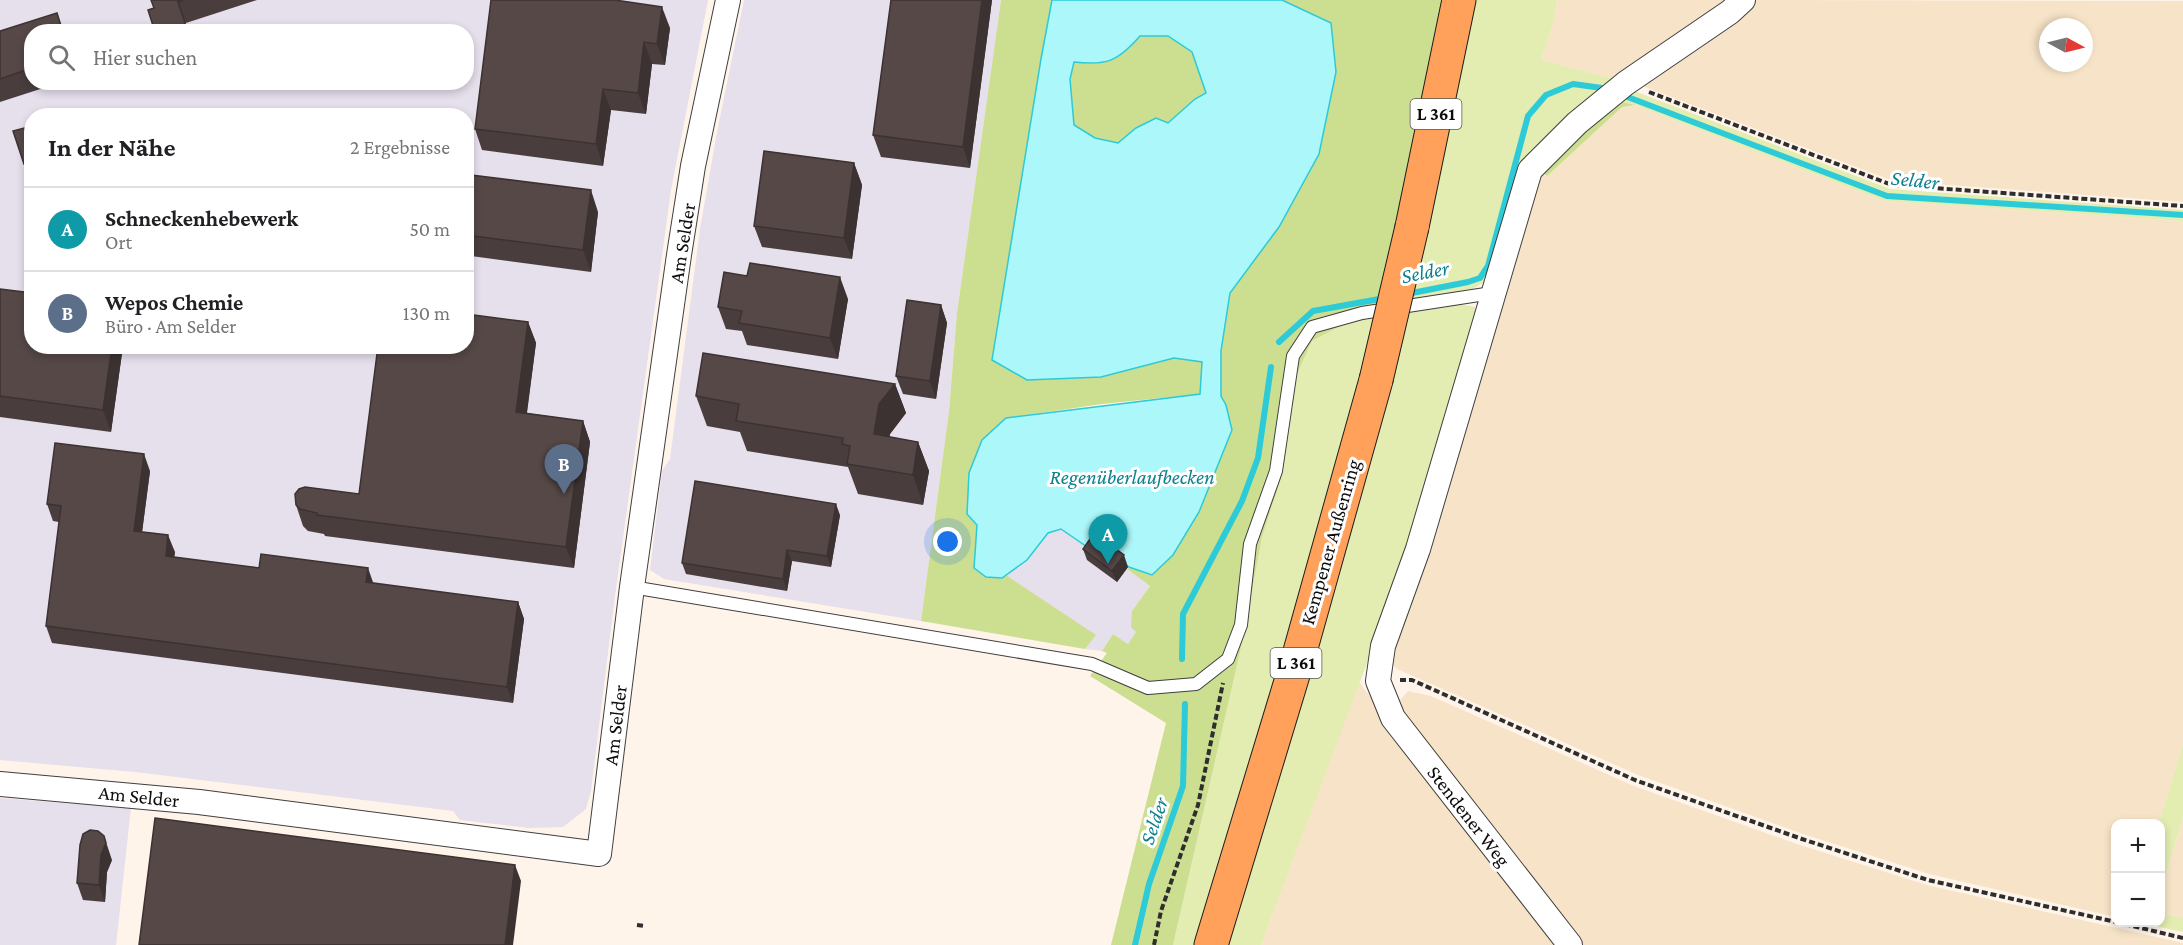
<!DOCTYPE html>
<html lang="de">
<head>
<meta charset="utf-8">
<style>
  :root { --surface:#fff; --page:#f2f2f2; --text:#202124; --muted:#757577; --line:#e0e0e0; --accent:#c51a5a }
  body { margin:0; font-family:"Crimson Pro",serif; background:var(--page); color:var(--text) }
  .controls { position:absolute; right:18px; bottom:18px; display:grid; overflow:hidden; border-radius:12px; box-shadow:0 3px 9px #0003 }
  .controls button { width:54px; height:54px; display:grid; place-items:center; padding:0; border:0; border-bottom:2px solid var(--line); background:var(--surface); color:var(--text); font:30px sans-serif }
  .compass { position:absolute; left:2039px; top:18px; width:54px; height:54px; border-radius:50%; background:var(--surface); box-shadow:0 3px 9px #0003; rotate:97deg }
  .you { position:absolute; left:948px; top:542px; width:21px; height:21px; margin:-15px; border:4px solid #fff; border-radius:50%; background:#1a73e8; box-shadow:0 0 0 9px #1a73e833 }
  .badge { display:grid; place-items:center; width:39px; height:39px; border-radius:50%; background:var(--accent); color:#fff; font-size:20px; font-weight:700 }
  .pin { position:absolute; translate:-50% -50px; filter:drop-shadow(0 2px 3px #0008) }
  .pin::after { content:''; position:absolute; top:32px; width:21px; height:18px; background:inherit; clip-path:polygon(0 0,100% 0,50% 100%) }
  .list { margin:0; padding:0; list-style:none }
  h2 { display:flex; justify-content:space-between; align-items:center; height:78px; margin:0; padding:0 24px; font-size:26px }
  h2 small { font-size:20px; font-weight:400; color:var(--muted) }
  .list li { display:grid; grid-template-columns:39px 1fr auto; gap:18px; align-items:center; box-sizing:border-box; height:84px; padding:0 24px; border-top:2px solid var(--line) }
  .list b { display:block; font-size:22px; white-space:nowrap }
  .list p { margin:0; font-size:20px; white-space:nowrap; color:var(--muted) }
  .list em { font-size:20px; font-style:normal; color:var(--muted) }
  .icon { flex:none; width:33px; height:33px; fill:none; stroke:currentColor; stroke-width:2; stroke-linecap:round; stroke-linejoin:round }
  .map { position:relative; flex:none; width:2183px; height:945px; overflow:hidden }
  .search { position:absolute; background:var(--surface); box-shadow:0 3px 9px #0003; left:24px; top:24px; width:450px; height:66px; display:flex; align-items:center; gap:15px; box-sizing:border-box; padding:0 21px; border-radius:24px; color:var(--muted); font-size:22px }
  .panel { position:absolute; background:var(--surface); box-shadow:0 3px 9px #0003; left:24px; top:108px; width:450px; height:246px; border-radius:24px }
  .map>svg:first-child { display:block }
  .industrial { fill:#e6dfec; fill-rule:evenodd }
  .farmland { fill:#f7e4c8; fill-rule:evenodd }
  .green { fill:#e3ecb1 }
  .forest { fill:#ccde90 }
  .water { fill:#abf7fa; stroke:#2dcad7; stroke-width:1.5; fill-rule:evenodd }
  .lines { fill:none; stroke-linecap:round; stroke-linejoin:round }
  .stream { stroke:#2dcad7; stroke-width:6 }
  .service-casing { stroke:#3f3f3f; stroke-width:14 }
  .minor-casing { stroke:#3f3f3f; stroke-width:26 }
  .primary-casing { stroke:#1d1d1d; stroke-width:35 }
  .path { stroke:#2e2e2e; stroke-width:4; stroke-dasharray:6 3; stroke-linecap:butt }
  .service { stroke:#fff; stroke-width:12 }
  .minor { stroke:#fff; stroke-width:24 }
  .primary { stroke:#ffa15a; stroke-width:33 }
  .primary-bridge-casing { stroke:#1d1d1d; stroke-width:35; stroke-linecap:butt }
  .primary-bridge { stroke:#ffa15a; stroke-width:33 }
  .wall { fill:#493e3d }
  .shaded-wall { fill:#3c3232 }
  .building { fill:#554847; stroke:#3c3232; stroke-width:1.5 }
  .labels { text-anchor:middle; stroke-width:6; stroke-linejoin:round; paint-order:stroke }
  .shield { fill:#fff; stroke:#555; stroke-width:1.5 }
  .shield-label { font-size:18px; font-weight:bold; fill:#0c0c0c }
  .street-label { font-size:20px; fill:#0c0c0c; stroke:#fff }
  .water-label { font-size:21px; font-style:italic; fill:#0e818f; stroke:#fff }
</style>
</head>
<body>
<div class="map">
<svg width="2183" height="945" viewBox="0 0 2183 945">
  <rect width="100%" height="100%" fill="#fff4ea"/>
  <g class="industrial">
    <path d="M 0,0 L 708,0 L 671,190 L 615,596 L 591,791 L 586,809 L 563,827 L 529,828 L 460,820 L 453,811 L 135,772 L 0,760 ZM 32,32 L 466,32 L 466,82 L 32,82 ZM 32,116 L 466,116 L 466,346 L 32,346 Z"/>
    <path d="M 744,0 L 1001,0 L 957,313 L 949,411 L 921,621 L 664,579 L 650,570 L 662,471 L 670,459 L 700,229 L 717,132 Z"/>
    <path d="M 1061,529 L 1092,551 L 1098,544 L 1129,567 L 1127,569 L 1150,586 L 1132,611 L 1136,632 L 1128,644 L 1113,634 L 1102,651 L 1085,649 L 1095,635 L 1006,575 L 1027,560 L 1048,533 Z"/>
    <path d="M 0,798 L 131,808 L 116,945 L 0,945 Z"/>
  </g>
  <g class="farmland">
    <path d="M 1557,0 L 1733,0 L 1622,81 L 1541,60 L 1552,28 Z"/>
    <path d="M 1751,0 L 2183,1 L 2183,202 L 1893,181 L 1637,84 ZM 2048,27 L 2084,27 L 2084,63 L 2048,63 Z"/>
    <path d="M 1635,105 L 1884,201 L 2183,221 L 2183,744 L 2159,823 L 2116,824 L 2115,917 L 1929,874 L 1803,834 L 1638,775 L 1397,669 L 1389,661 L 1530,187 L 1543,172 L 1547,176 L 1622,107 Z"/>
    <path d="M 1359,682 L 1530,906 L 1561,945 L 1261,945 Z"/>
    <path d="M 1408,691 L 1431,696 L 1634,786 L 1800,845 L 1927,885 L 2183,943 L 2183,945 L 1576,945 L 1395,706 Z"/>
    <path d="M 2183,817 L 2183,918 L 2160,913 L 2161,891 Z"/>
  </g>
  <g class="green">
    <path d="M 1472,0 L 1557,0 L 1552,28 L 1541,60 L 1622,81 L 1541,150 L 1487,281 L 1472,289 L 1408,300 Z"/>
    <path d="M 1629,89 L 1890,189 L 2183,210 L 2183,221 L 1884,201 L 1635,105 L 1614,100 Z"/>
    <path d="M 1453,303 L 1475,307 L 1477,330 L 1411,546 L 1261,945 L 1222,945 L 1405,312 Z"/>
    <path d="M 1375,317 L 1362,376 L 1264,728 L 1198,945 L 1173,945 L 1245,630 L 1262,537 L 1282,476 L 1297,374 L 1312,341 L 1344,324 Z"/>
    <path d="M 2183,744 L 2183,817 L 2161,891 L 2160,824 L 2159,823 Z"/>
    <path d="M 2161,913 L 2183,918 L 2183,932 L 2141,923 L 2160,922 Z"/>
  </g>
  <g class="forest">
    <path d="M 1001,0 L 1052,0 L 1041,59 L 992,360 L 1101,377 L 1174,358 L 1203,362 L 1200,394 L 1102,404 L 1006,418 L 977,525 L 974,568 L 1002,578 L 1006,575 L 1096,635 L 1085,649 L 921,621 L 949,411 L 957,313 Z"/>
    <path d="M 1282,0 L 1446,0 L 1375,317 L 1344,324 L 1312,341 L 1297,374 L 1282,476 L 1262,537 L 1245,630 L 1173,945 L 1111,945 L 1166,723 L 1090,676 L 1107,653 L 1102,651 L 1113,634 L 1128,644 L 1136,632 L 1131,627 L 1132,611 L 1150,586 L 1127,569 L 1129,567 L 1152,575 L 1173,555 L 1199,512 L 1232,430 L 1226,405 L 1221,397 L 1221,351 L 1230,293 L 1279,227 L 1331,23 Z"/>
    <path d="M 1140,36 L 1168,36 L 1192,52 L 1206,93 L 1195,99 L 1168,123 L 1136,128 L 1118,143 L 1095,138 L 1074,125 L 1070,79 L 1074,62 L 1092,64 L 1129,48 Z"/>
    <path d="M 1614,100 L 1635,105 L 1622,107 L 1547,176 L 1543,172 Z"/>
  </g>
  <path class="water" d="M 1052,0 L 1282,0 L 1331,23 L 1336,72 L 1319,154 L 1279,227 L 1230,293 L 1221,351 L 1221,396 L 1226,405 L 1232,430 L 1199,512 L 1173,555 L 1152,575 L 1129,567 L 1098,544 L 1093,551 L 1061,529 L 1048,533 L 1027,560 L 1002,578 L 986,577 L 974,568 L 977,525 L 967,514 L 969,473 L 982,440 L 1006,418 L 1200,394 L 1202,362 L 1174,358 L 1101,377 L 1027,380 L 992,360 L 1041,59 ZM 1140,36 L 1168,36 L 1192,52 L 1206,93 L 1195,99 L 1168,123 L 1156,118 L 1136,128 L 1118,143 L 1095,138 L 1074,125 L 1070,79 L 1074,62 C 1107,66 1118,61 1140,36 Z"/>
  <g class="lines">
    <g class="stream">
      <path d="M 1625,96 L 1887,196 L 2183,215"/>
      <path d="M 1407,294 L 1468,282 L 1480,278 L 1488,266 L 1528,116 L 1546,95 L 1573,84 L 1602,88"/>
      <path d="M 1279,342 L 1313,311 L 1385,298"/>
      <path d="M 1182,659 L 1183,614 L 1242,501 L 1258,458 L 1271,367"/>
      <path d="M 1135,945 L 1149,884 L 1183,786 L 1185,704"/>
    </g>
    <g class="service-casing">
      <path id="service" d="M 632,587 L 1092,664 L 1148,688 L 1196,684 L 1228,659 L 1241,625 L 1250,544 L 1276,471 L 1293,356 L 1312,327 L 1362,313 L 1492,293"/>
    </g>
    <g class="minor-casing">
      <g id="minor">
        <path d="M 0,784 L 199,802 L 599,854 L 632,587 L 679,255 L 693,166 L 728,0"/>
        <path d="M 1570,945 L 1393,718 L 1378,681 L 1383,646 L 1418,549 L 1530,170 L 1577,123 L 1626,83 L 1730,12 L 1743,0"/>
      </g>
    </g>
    <g class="primary-casing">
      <g id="primary">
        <path d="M 1412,227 L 1459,0"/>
        <path d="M 1211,945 L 1299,655 L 1376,380"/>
      </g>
    </g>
    <g class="path">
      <path d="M 1649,92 L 1892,185 L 2183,206"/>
      <path d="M 1400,680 L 1412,680 L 1635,780 L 1802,839 L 1928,880 L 2116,922"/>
      <path d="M 2116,922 L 2183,938"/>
      <path d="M 637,925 L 645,926"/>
      <path d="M 1154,945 L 1161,911 L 1198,805 L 1223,683"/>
    </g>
    <use href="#service" class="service"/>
    <use href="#minor" class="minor"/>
    <use href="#primary" class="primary"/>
    <g class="primary-bridge-casing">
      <path id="primary-bridge" d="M 1376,380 L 1412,227"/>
    </g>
    <use href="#primary-bridge" class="primary-bridge"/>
  </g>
  <g class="wall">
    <path d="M 151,0 L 257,0 L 186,23 Z"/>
    <path d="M 491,0 L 618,0 L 670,28 L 665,65 L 652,64 L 646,114 L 611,110 L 603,166 L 482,150 L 475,129 Z"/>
    <path d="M 891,0 L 992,0 L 970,168 L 881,157 L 873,135 Z"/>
    <path d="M 0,31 L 32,32 L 32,82 L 62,82 L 0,102 Z"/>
    <path d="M 32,126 L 32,185 L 31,185 L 24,164 Z"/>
    <path d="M 854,163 L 862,185 L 852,259 L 762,247 L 754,226 Z"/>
    <path d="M 466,212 L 598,212 L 591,272 L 471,256 L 466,243 Z"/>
    <path d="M 0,289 L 32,346 L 123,346 L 111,432 L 0,417 Z"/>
    <path d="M 848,299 L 838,359 L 747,345 L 742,331 L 726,329 L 718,307 Z"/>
    <path d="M 941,305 L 947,323 L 936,399 L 903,394 L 896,376 Z"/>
    <path d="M 528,322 L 536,343 L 527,413 L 583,421 L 590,442 L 574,568 L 325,536 L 324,534 L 308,531 L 303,526 L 296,505 L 359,494 Z"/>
    <path d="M 895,384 L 906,413 L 890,434 L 889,437 L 918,442 L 929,471 L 923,505 L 858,494 L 848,467 L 747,451 L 740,432 L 707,426 L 696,396 Z"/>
    <path d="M 150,471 L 142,532 L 175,552 L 174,557 L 518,602 L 524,619 L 513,703 L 52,643 L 46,626 L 59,522 L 53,521 L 47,504 Z"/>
    <path d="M 840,515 L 831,567 L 792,561 L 787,591 L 686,574 L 682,563 Z"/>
    <path d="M 1083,549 L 1128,567 L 1117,582 L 1087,560 Z"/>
    <path d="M 112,860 L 107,872 L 105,902 L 83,900 L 77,883 Z"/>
  </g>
  <g class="shaded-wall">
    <path d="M 982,0 L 992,0 L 970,168 L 963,147 Z"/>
    <path d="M 662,7 L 670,28 L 665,65 L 657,44 Z"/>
    <path d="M 644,42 L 652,64 L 646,114 L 638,93 Z"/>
    <path d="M 603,89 L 611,110 L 603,166 L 596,144 Z"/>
    <path d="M 854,163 L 862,185 L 852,259 L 844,238 Z"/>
    <path d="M 591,190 L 598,212 L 591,272 L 583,250 Z"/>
    <path d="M 840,277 L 848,299 L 838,359 L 830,338 Z"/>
    <path d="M 941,305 L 947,323 L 936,399 L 930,381 Z"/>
    <path d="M 528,322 L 536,343 L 524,433 L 516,412 Z"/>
    <path d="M 112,346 L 123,346 L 111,432 L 103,410 Z"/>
    <path d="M 895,384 L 906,413 L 890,434 L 885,464 L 874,434 L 879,404 Z"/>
    <path d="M 583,421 L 590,442 L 574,568 L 566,547 Z"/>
    <path d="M 918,442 L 929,471 L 923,505 L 913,475 Z"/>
    <path d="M 144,454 L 150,471 L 140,548 L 134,531 Z"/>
    <path d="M 836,504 L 840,515 L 831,567 L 827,556 Z"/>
    <path d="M 168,535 L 175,552 L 172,573 L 166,556 Z"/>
    <path d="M 787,550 L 792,561 L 787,591 L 783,579 Z"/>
    <path d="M 1124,555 L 1128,567 L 1117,582 L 1112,571 Z"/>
    <path d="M 368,568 L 374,585 L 366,582 Z"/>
    <path d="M 518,602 L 524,619 L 513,703 L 507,687 Z"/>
    <path d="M 104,836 L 112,860 L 107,872 L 105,902 L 99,885 L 101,855 Z"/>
    <path d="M 515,865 L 521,881 L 513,945 L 505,945 Z"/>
  </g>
  <g class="building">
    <path d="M 151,0 L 183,0 L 178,2 L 188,32 L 155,32 L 148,10 L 154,8 Z"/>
    <path d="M 491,0 L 615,0 L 662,7 L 657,44 L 644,42 L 638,93 L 603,89 L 596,144 L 475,129 Z"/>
    <path d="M 891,0 L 982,0 L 963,147 L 873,135 Z"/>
    <path d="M 57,13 L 63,32 L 32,32 L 32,68 L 0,79 L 0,31 Z"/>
    <path d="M 84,109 L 86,116 L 64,116 Z"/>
    <path d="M 32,126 L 32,161 L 24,164 L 13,131 Z"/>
    <path d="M 764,151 L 854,163 L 844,238 L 754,226 Z"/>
    <path d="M 471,175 L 591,190 L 583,250 L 466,235 L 466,212 Z"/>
    <path d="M 750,263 L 840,277 L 830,338 L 739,323 L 742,311 L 718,307 L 724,272 L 747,276 Z"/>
    <path d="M 0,289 L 32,293 L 32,346 L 112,346 L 103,410 L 0,396 Z"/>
    <path d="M 907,300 L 941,305 L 930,381 L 896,376 Z"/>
    <path d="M 466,314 L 528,322 L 516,412 L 583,421 L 566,547 L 317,515 L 317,513 L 300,509 L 296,505 L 295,494 L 299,489 L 305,487 L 359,494 L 378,346 L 466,346 Z"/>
    <path d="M 703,353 L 895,384 L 879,404 L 874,434 L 918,442 L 913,475 L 847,464 L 850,446 L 842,444 L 843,438 L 736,421 L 739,404 L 696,396 Z"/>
    <path d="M 55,443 L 144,454 L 134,531 L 168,535 L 166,556 L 259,568 L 261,554 L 368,568 L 366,582 L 518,602 L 507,687 L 46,626 L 61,506 L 47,504 Z"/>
    <path d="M 695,481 L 836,504 L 827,556 L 787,550 L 783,579 L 682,563 Z"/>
    <path d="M 1094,533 L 1124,555 L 1112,571 L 1083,549 Z"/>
    <path d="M 155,818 L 515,865 L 505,945 L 139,945 Z"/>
    <path d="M 90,830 L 98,831 L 104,836 L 106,843 L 101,855 L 99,885 L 77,883 L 80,845 L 83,834 Z"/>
  </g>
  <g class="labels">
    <g class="shield">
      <rect x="1410.5" y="99" width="51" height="30" rx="4.5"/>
      <rect x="1270.5" y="648" width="51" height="30" rx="4.5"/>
    </g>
    <g class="shield-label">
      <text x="1436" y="120">L 361</text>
      <text x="1296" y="669">L 361</text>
    </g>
    <g class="street-label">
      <text transform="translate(682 243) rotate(-81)" y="7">Am Selder</text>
      <text transform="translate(1330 542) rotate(-74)" y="7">Kempener Außenring</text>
      <text transform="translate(615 725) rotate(-83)" y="7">Am Selder</text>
      <text transform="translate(139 796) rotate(6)" y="7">Am Selder</text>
      <text transform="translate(1469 816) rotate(52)" y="7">Stendener Weg</text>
    </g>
    <g class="water-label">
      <text transform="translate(1915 180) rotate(6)" y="7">Selder</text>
      <text transform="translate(1425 272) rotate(-11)" y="7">Selder</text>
      <text x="1132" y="484">Regenüberlaufbecken</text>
      <text transform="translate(1154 821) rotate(-71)" y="7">Selder</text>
    </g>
  </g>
</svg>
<div class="controls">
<button>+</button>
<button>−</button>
</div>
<svg class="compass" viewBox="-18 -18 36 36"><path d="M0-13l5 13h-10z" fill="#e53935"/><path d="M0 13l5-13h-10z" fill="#757577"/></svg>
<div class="you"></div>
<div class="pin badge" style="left:1108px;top:564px;background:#0f9aa8">A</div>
<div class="pin badge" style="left:564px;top:494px;background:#5c6f8a">B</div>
<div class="search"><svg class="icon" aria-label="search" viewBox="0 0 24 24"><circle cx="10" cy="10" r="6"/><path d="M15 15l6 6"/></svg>Hier suchen</div>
<section class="panel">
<h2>In der Nähe<small>2 Ergebnisse</small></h2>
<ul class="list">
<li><span class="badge" style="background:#0f9aa8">A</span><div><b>Schneckenhebewerk</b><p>Ort</p></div><em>50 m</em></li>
<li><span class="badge" style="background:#5c6f8a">B</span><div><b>Wepos Chemie</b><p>Büro · Am Selder</p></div><em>130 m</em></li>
</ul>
</section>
</div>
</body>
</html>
